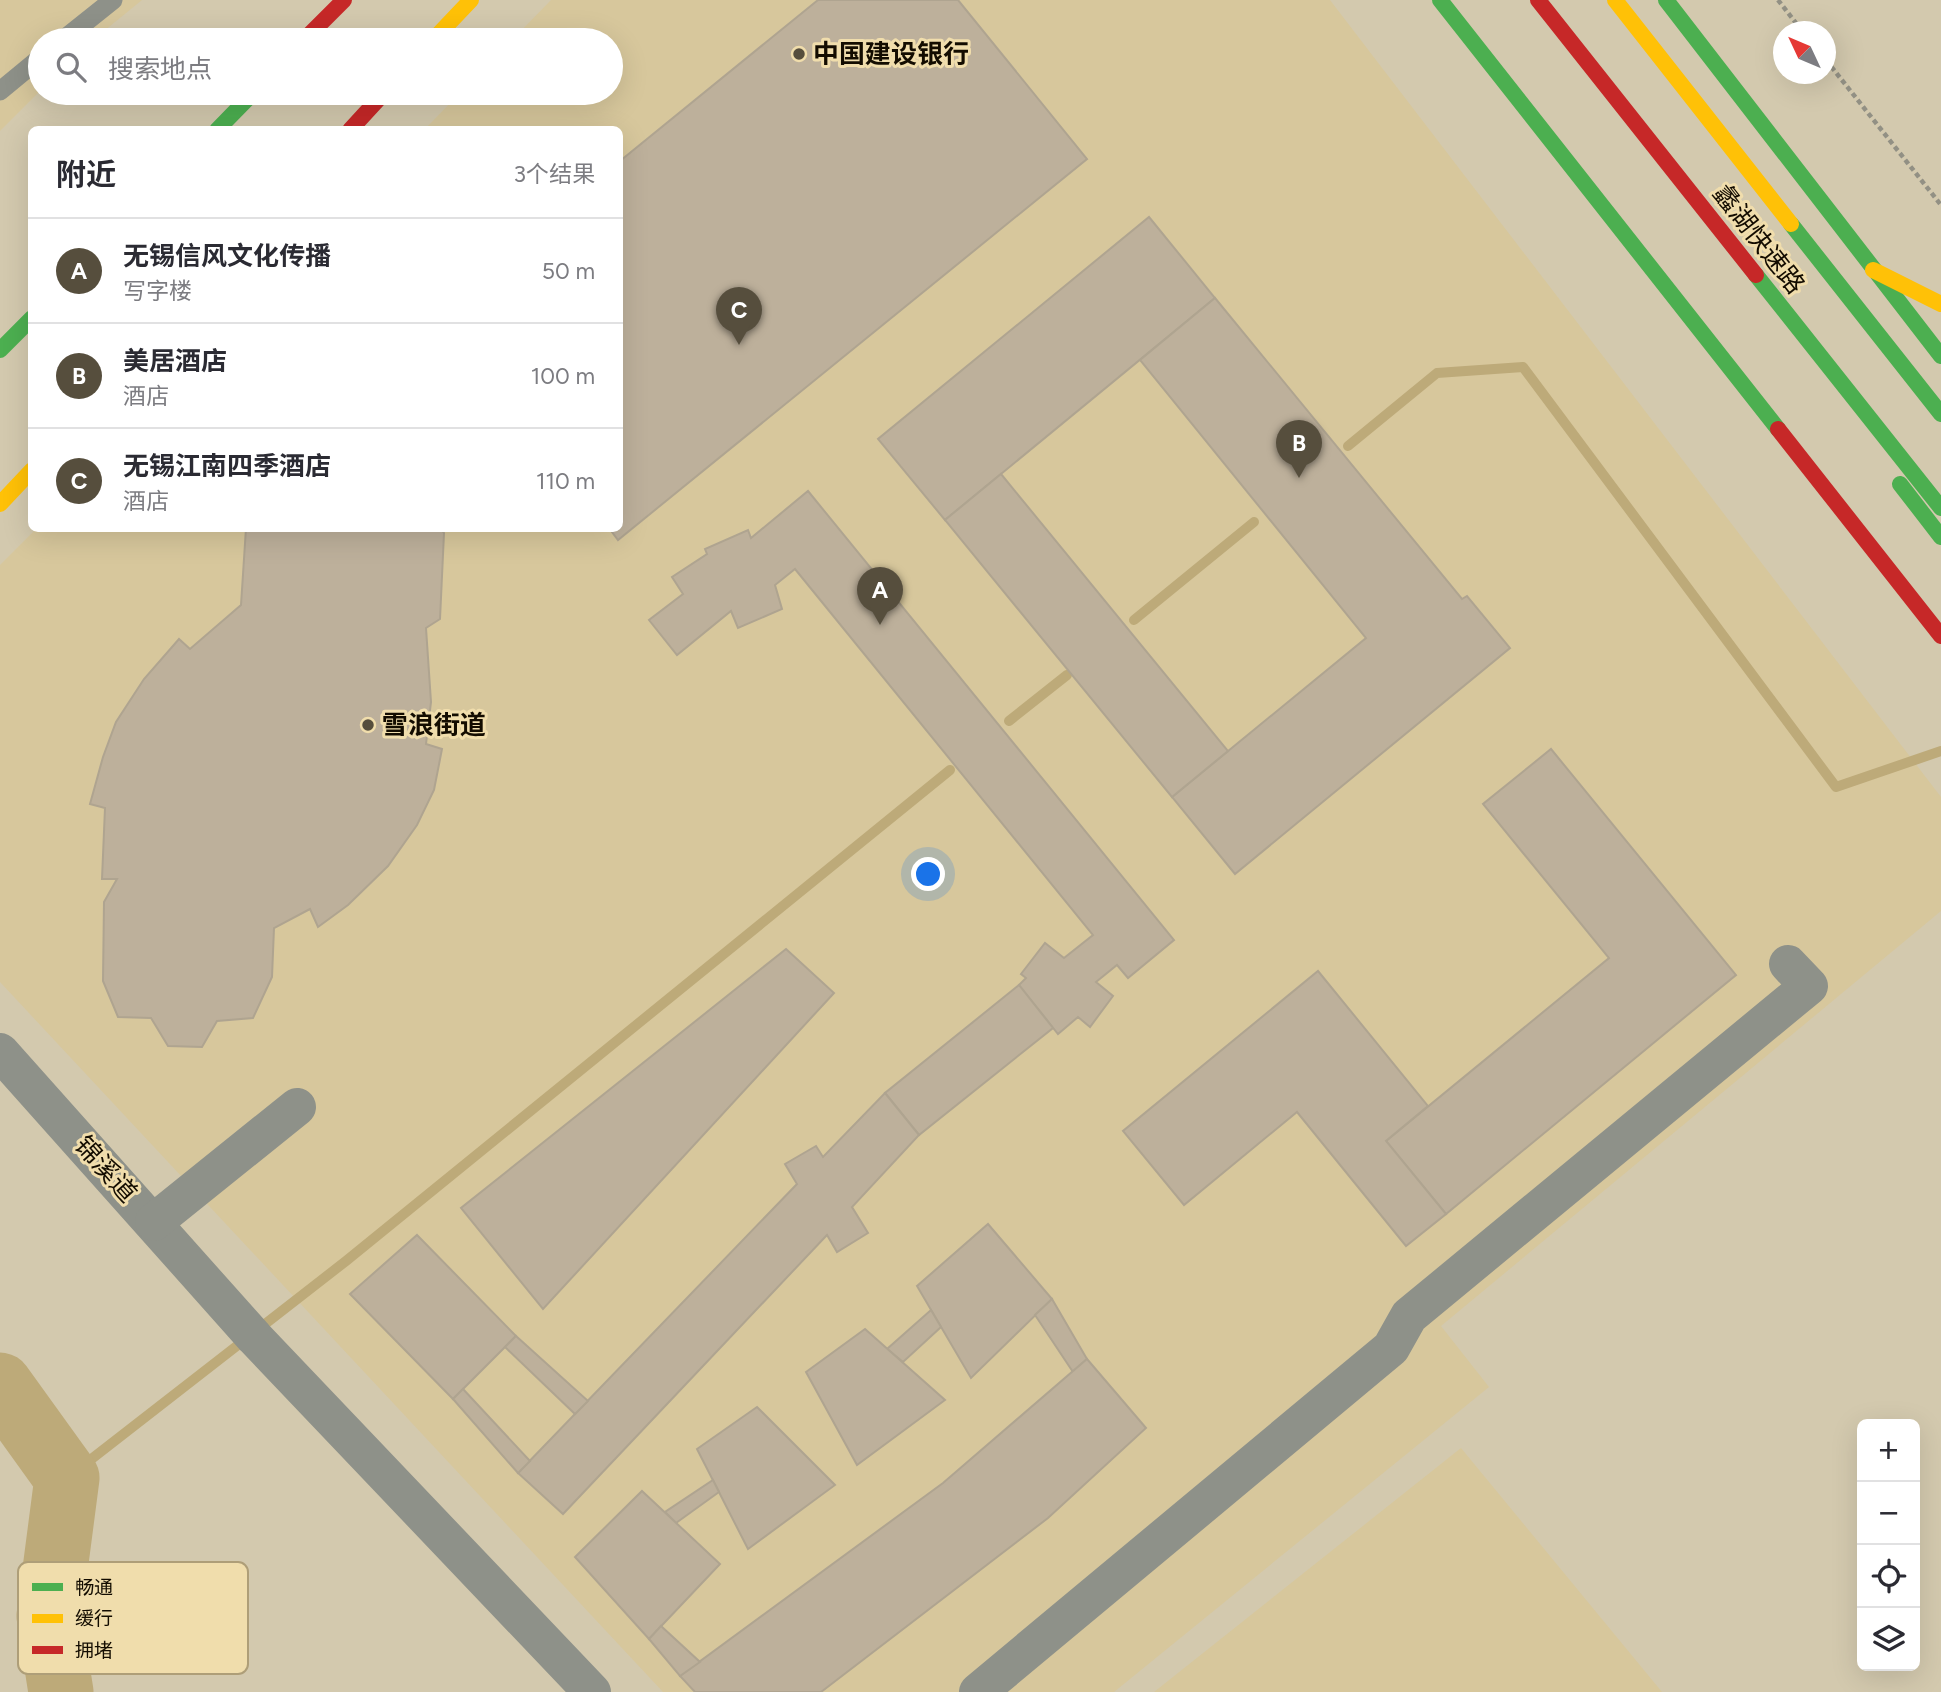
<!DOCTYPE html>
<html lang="zh">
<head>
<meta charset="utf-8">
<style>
  :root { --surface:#fff; --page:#f2f2f3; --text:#2b2b33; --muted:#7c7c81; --line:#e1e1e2; --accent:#564e3d }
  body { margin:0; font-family:Figtree,"Noto Sans SC",sans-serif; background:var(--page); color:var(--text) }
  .controls { position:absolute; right:21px; bottom:21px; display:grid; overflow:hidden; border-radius:10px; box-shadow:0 7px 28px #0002 }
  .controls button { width:63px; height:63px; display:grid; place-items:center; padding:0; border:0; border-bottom:2px solid var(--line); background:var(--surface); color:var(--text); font:35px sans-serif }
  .compass { position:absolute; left:1773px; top:21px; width:63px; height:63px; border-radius:50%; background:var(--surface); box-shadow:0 7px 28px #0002; rotate:314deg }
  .you { position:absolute; left:929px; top:875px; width:24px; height:24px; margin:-18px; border:5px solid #fff; border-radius:50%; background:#1a73e8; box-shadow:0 0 0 10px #1a73e833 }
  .badge { display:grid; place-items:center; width:46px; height:46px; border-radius:50%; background:var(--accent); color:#fff; font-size:23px; font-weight:700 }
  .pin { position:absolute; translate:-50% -58px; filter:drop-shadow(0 2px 4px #0008) }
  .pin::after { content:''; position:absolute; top:37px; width:24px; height:21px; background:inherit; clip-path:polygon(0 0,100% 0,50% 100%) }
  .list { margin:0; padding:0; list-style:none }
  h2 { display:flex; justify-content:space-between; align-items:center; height:91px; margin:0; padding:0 28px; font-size:30px }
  h2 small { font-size:23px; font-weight:400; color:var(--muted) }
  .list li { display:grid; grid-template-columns:46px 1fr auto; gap:21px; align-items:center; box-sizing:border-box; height:105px; padding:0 28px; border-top:2px solid var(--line) }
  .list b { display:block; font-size:26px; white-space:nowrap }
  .list p { margin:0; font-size:23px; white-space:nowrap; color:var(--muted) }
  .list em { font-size:23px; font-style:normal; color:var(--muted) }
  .icon { flex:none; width:38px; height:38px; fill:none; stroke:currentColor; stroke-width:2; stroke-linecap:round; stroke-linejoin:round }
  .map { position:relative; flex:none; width:1941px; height:1692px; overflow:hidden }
  .search { position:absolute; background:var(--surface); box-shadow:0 7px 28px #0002; left:28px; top:28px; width:595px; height:77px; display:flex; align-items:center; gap:18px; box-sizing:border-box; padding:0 24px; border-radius:38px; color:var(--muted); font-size:26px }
  .panel { position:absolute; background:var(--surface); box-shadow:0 7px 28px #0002; left:28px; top:126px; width:595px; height:406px; border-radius:10px }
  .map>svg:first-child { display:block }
  .built { fill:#d7c79c }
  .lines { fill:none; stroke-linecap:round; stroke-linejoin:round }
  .stream { stroke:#bdaa79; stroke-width:10 }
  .river { stroke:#bdaa79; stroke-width:65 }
  .building { fill:#bdb09b; stroke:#afa490; stroke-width:2 }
  .path { stroke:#929084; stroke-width:4.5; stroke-dasharray:5 3.5; stroke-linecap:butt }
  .lane { stroke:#8e9189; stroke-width:19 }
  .street { stroke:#8e9189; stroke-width:38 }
  .fast { stroke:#4caf50; stroke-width:16 }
  .slow { stroke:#ffc107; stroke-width:16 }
  .jam { stroke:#c62828; stroke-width:16 }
  .poi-dot { fill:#564e3d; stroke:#f0ddac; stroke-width:2.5 }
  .labels { text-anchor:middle; stroke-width:6; stroke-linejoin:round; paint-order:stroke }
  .poi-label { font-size:26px; font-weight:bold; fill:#130c00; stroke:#f0ddac; text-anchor:start }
  .street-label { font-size:26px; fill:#130c00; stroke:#f0ddac }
  .key { fill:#f0ddac; stroke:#ae9e78; stroke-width:2 }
  .key-label { font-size:19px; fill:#130c00 }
</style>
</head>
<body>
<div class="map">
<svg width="1941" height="1692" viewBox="0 0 1941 1692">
  <rect width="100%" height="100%" fill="#d3c9ae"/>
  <g class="built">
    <path d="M 0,0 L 142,0 L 93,40 L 40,40 L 40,91 L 0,131 Z"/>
    <path d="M 551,0 L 1330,0 L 1941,797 L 1941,911 L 1441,1326 L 1489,1387 L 1114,1692 L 663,1692 L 0,982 L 0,565 L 36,529 L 620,528 L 620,130 L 425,129 L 460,93 L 611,93 L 611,40 L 512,40 Z"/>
    <path d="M 1461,1448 L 1662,1692 L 1154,1692 Z"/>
  </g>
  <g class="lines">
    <g class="stream">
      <path d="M 1348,446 L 1437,373 L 1523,367 L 1836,787 L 1941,751"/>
      <path d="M 1134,620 L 1254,522"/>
      <path d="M 1009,721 L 1067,675"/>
      <path d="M 67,1478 L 346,1261 L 950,770"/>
    </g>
    <path class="river" d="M 0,1385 L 67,1478 L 49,1616 L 61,1692"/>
  </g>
  <g class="building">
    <path d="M 818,0 L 958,0 L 1087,159 L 618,540 L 609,528 L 620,528 L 620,161 Z"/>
    <path d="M 1149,217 L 1215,298 L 945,520 L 878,439 Z"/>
    <path d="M 1215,298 L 1462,599 L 1467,596 L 1510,648 L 1235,874 L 1172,797 L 1366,638 L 1140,360 Z"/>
    <path d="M 1001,474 L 1228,751 L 1172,797 L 945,520 Z"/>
    <path d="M 808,491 L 1174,940 L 1128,978 L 1117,965 L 1096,982 L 1113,996 L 1090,1027 L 1078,1017 L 1058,1034 L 1019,985 L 1026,978 L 1021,974 L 1045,943 L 1064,958 L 1093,935 L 795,569 L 775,585 L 782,609 L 738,628 L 731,611 L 677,655 L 649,620 L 683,594 L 672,577 L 707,554 L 705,549 L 748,530 L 751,538 Z"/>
    <path d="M 246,528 L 440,528 L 444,533 L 440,619 L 426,628 L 431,702 L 426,744 L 442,749 L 434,790 L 417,825 L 388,866 L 348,905 L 318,927 L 310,909 L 274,928 L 272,977 L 253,1018 L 217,1021 L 202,1047 L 168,1046 L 151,1018 L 118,1017 L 103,981 L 104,902 L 117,879 L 102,879 L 105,808 L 90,804 L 103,757 L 116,722 L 144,679 L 179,639 L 190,649 L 241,605 Z"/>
    <path d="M 1551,749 L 1736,975 L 1446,1214 L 1386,1141 L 1609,958 L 1483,804 Z"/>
    <path d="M 786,949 L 834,993 L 543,1309 L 461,1208 Z"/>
    <path d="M 1318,971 L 1428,1106 L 1386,1141 L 1446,1214 L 1406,1246 L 1297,1112 L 1184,1205 L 1123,1131 Z"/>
    <path d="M 1019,985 L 1053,1028 L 919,1135 L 885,1093 Z"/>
    <path d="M 885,1093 L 919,1135 L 852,1207 L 868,1233 L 837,1252 L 827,1235 L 563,1514 L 518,1473 L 797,1184 L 785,1164 L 816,1146 L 823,1157 Z"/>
    <path d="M 988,1224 L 1052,1299 L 971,1378 L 917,1286 Z"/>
    <path d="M 417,1235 L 516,1336 L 453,1399 L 350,1294 Z"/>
    <path d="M 1052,1299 L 1087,1359 L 1073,1372 L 1035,1315 Z"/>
    <path d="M 931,1310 L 941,1327 L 903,1362 L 887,1349 Z"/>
    <path d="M 865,1329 L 945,1400 L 857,1465 L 806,1372 Z"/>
    <path d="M 516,1336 L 588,1401 L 575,1414 L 505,1347 Z"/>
    <path d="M 1087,1359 L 1146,1428 L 1048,1518 L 821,1692 L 695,1692 L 680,1676 L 943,1483 Z"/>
    <path d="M 463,1389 L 530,1461 L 518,1473 L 453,1399 Z"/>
    <path d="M 757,1407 L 835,1485 L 748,1549 L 697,1449 Z"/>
    <path d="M 713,1480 L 719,1492 L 676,1523 L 665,1512 Z"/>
    <path d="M 642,1491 L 720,1564 L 649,1639 L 575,1557 Z"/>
    <path d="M 661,1626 L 700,1662 L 680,1676 L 649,1639 Z"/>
  </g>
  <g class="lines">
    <g class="path">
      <path d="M 1778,0 L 1803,32"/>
      <path d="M 1826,60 L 1941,205"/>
    </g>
    <g class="lane">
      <path d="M 63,40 L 113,0"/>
      <path d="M 0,91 L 40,58"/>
    </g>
    <g class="street">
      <path d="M 0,1052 L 255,1338 L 592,1692"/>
      <path d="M 154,1222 L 297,1107"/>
      <path d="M 978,1692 L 1391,1348 L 1409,1316 L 1809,986 L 1788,964"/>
    </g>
    <g class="fast">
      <path d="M 1440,0 L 1778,429"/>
      <path d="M 1666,0 L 1941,356"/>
      <path d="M 217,130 L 253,93"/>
      <path d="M 1791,224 L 1941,414"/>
      <path d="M 1756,275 L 1941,508"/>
      <path d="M 0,350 L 32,318"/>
      <path d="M 1900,484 L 1941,537"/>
    </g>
    <g class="slow">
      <path d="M 1615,0 L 1791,224"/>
      <path d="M 433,40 L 471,0"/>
      <path d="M 1873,270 L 1941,304"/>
      <path d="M 0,504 L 32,470"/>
    </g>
    <g class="jam">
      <path d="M 1538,0 L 1756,275"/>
      <path d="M 304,40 L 344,0"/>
      <path d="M 350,130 L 384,93"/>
      <path d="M 1778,429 L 1941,636"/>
    </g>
  </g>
  <g class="poi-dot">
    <circle cx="799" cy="54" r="7"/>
    <circle cx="368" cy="725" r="7"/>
  </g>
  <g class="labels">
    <g class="poi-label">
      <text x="813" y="63">中国建设银行</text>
      <text x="382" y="734">雪浪街道</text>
    </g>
    <g class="street-label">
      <text transform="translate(1759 239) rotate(52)" y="9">蠡湖快速路</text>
      <text transform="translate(106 1169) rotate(48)" y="9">锦溪道</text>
    </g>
  </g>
  <rect x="18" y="1562" width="230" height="112" rx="10" class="key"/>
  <rect x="32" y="1583" width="31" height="8" fill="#4caf50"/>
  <rect x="32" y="1614" width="31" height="9" fill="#ffc107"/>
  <rect x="32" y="1646" width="31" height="8" fill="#c62828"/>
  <g class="key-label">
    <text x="75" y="1594">畅通</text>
    <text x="75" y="1625">缓行</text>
    <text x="75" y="1657">拥堵</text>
  </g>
</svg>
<div class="controls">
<button>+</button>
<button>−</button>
<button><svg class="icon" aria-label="locate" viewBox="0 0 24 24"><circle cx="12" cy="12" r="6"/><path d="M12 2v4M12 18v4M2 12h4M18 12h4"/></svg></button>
<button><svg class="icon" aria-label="layers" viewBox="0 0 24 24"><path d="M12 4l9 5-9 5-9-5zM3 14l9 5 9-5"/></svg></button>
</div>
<svg class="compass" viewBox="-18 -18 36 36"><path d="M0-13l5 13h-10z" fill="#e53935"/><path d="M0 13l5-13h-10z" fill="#7c7c81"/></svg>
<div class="you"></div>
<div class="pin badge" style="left:880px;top:625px">A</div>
<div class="pin badge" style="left:1299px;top:478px">B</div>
<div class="pin badge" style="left:739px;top:345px">C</div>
<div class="search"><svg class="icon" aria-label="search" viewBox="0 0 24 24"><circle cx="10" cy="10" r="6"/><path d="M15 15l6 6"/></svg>搜索地点</div>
<section class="panel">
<h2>附近<small>3个结果</small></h2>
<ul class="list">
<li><span class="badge">A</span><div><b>无锡信风文化传播</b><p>写字楼</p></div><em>50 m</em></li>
<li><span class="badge">B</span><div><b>美居酒店</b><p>酒店</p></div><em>100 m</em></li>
<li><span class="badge">C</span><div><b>无锡江南四季酒店</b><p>酒店</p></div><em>110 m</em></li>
</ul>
</section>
</div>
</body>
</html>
